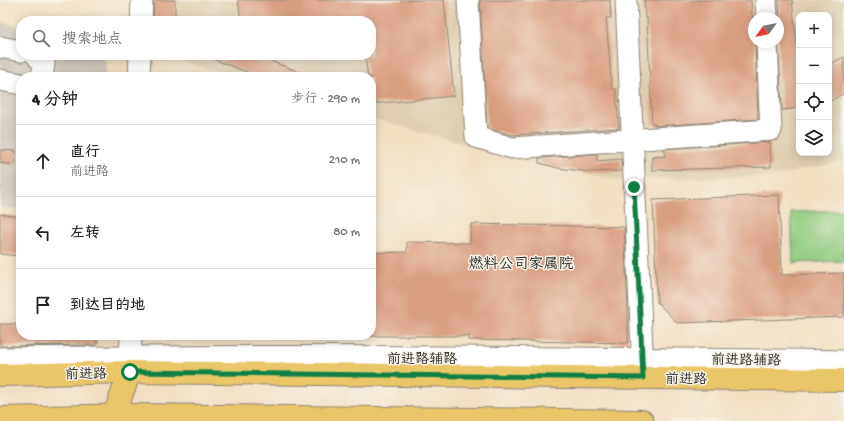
<!DOCTYPE html>
<html lang="zh">
<head>
<meta charset="utf-8">
<style>
  :root { --surface:#fff; --page:#f6f6f6; --text:#202124; --muted:#757577; --line:#e0e0e0 }
  body { margin:0; font-family:"Gochi Hand","LXGW WenKai TC",sans-serif; background:var(--page); color:var(--text) }
  .controls { position:absolute; right:12px; top:12px; display:grid; overflow:hidden; border-radius:8px; box-shadow:0 2px 10px #0003 }
  .controls button { width:36px; height:36px; display:grid; place-items:center; padding:0; border:0; border-bottom:1px solid var(--line); background:var(--surface); color:var(--text); font:20px sans-serif }
  .compass { position:absolute; left:748px; top:12px; width:36px; height:36px; border-radius:50%; background:var(--surface); box-shadow:0 2px 10px #0003; rotate:237deg }
  .stop { position:absolute; width:12px; height:12px; margin:-9px; border:3px solid #0b8043; border-radius:50%; background:#fff }
  .stop.end { background:#0b8043; border-color:#fff; box-shadow:0 1px 4px #0008 }
  .list { margin:0; padding:0; list-style:none }
  h2 { display:flex; justify-content:space-between; align-items:center; height:52px; margin:0; padding:0 16px; font-size:17px }
  h2 small { font-size:13px; font-weight:400; color:var(--muted) }
  .list li { display:grid; grid-template-columns:26px 1fr auto; gap:12px; align-items:center; box-sizing:border-box; height:72px; padding:0 16px; border-top:1px solid var(--line) }
  .list b { display:block; font-size:15px; white-space:nowrap }
  .list p { margin:0; font-size:13px; white-space:nowrap; color:var(--muted) }
  .list em { font-size:13px; font-style:normal; color:var(--muted) }
  .icon { flex:none; width:22px; height:22px; fill:none; stroke:currentColor; stroke-width:2; stroke-linecap:round; stroke-linejoin:round }
  .map { position:relative; flex:none; width:844px; height:421px; overflow:hidden }
  .search { position:absolute; background:var(--surface); box-shadow:0 2px 10px #0003; left:16px; top:16px; width:360px; height:44px; display:flex; align-items:center; gap:10px; box-sizing:border-box; padding:0 14px; border-radius:16px; color:var(--muted); font-size:15px }
  .panel { position:absolute; background:var(--surface); box-shadow:0 2px 10px #0003; left:16px; top:72px; width:360px; height:268px; border-radius:16px }
  .map>svg:first-child { display:block }
  .built { fill:#dfceb1; fill-rule:evenodd }
  .industrial { fill:#cbc3b8 }
  .green { fill:#8fca7e; stroke:#5d7a54 }
  .building { fill:#d99d80 }
  .lines { fill:none; stroke-linecap:round; stroke-linejoin:round }
  .minor-casing { stroke:#8e8576; stroke-width:23 }
  .major-casing { stroke:#8e8576; stroke-width:24 }
  .minor { stroke:#fff; stroke-width:21 }
  .major { stroke:#e9c769; stroke-width:22 }
  .route { stroke:#0b8043; stroke-width:5 }
  .labels { text-anchor:middle; stroke-width:3; stroke-linejoin:round; paint-order:stroke }
  .street-label { font-size:14px; fill:#2b2b2b; stroke:#f7f3e8 }
  .neighbourhood-label { font-size:15px; fill:#2b2b2b; stroke:#f7f3e8 }
</style>
</head>
<body>
<div class="map">
<svg width="844" height="421" viewBox="0 0 844 421">
  <rect width="100%" height="100%" fill="#f7f3e8"/>
  <filter id="ink" filterUnits="userSpaceOnUse"><feTurbulence type="fractalNoise" baseFrequency=".025" numOctaves="2"/><feDisplacementMap in="SourceGraphic" scale="8" xChannelSelector="R" yChannelSelector="G"/><feConvolveMatrix kernelMatrix="1 2 1 2 8 2 1 2 1" color-interpolation-filters="sRGB"/></filter>
  <filter id="wash" filterUnits="userSpaceOnUse"><feTurbulence type="fractalNoise" baseFrequency=".012" numOctaves="4" result="noise"/><feDisplacementMap in="SourceGraphic" scale="16" xChannelSelector="R" yChannelSelector="G"/><feGaussianBlur stdDeviation="0.9" result="paint"/><feColorMatrix in="noise" values="0 0 0 0 0 0 0 0 0 0 0 0 0 0 0 0 0 1.4 0 .05"/><feComposite in="paint" operator="in"/></filter>
  <g filter="url(#wash)">
    <rect width="100%" height="100%" fill="#f1dfc2"/>
    <path class="built" d="M 148,0 L 844,0 L 844,161 L 774,176 L 621,180 L 535,164 L 371,118 L 371,77 L 236,77 L 163,55 L 371,55 L 371,21 L 148,21 ZM 799,15 L 829,15 L 829,153 L 799,153 ZM 754,18 L 778,18 L 778,42 L 754,42 Z"/>
    <path class="industrial" d="M 0,21 L 21,28 L 21,55 L 105,55 L 106,77 L 21,77 L 21,209 L 0,207 Z"/>
    <path class="green" d="M 844,210 L 844,261 L 793,263 L 791,212 Z"/>
    <g id="blocks">
      <g class="building">
        <path d="M 154,0 L 175,0 L 175,21 L 153,21 Z"/>
        <path d="M 238,0 L 444,0 L 454,96 L 371,104 L 371,77 L 368,77 L 365,55 L 371,55 L 371,21 L 241,21 Z"/>
        <path d="M 480,0 L 610,0 L 611,18 L 606,18 L 612,89 L 616,89 L 619,128 L 512,135 L 487,128 Z"/>
        <path d="M 644,0 L 751,0 L 754,42 L 755,42 L 758,119 L 656,126 L 655,124 L 652,124 L 647,17 L 645,18 Z"/>
        <path d="M 779,0 L 792,0 L 799,61 L 799,108 L 782,110 L 778,38 L 778,29 L 780,29 Z"/>
        <path d="M 205,55 L 255,55 L 310,76 L 310,77 L 260,77 L 205,56 Z"/>
        <path d="M 844,57 L 844,93 L 829,102 L 829,65 Z"/>
        <path d="M 770,142 L 771,167 L 652,170 L 652,157 L 666,156 L 664,149 Z"/>
        <path d="M 0,150 L 16,151 L 15,165 L 0,163 Z"/>
        <path d="M 597,154 L 597,161 L 621,159 L 622,171 L 589,172 L 558,168 L 539,163 L 539,158 Z"/>
        <path d="M 779,195 L 782,275 L 844,273 L 844,317 L 677,323 L 657,302 L 653,200 Z"/>
        <path d="M 0,214 L 21,217 L 21,241 L 19,256 L 0,254 Z"/>
        <path d="M 471,224 L 624,227 L 628,310 L 628,343 L 469,340 L 469,336 L 371,336 L 371,253 L 407,252 L 407,242 L 470,243 Z"/>
        <path d="M 0,324 L 21,324 L 21,335 L 97,335 L 97,345 L 0,346 Z"/>
      </g>
    </g>
  </g>
  <g filter="url(#ink)">
    <use href="#blocks" fill-opacity="0" stroke="#8e8576" stroke-width="1"/>
    <g class="lines">
      <g class="minor-casing">
        <g id="minor">
          <path d="M 468,0 L 476,137 L 512,148 L 771,130 L 767,42"/>
          <path d="M 626,0 L 643,371"/>
          <path d="M 766,0 L 767,18"/>
          <path d="M 141,21 L 142,0"/>
          <path d="M 0,47 L 21,51"/>
          <path d="M 36,55 L 44,64 L 42,77"/>
          <path d="M 139,77 L 140,55"/>
          <path d="M 0,80 L 21,84"/>
          <path d="M 0,358 C 281,355 563,357 844,361"/>
          <path d="M 130,371 L 131,335"/>
        </g>
      </g>
      <g class="major-casing">
        <g id="major">
          <path d="M 0,375 L 130,372 L 844,380"/>
          <path d="M 0,418 L 132,415 L 642,421"/>
          <path d="M 113,421 L 114,415 L 130,372"/>
        </g>
      </g>
      <use href="#minor" class="minor"/>
      <use href="#major" class="major"/>
    </g>
  </g>
  <g class="lines" filter="url(#ink)">
    <path class="route" d="M 130,372 L 643,378 L 634,187"/>
  </g>
  <g class="labels">
    <g class="street-label">
      <text x="422" y="363">前进路辅路</text>
      <text transform="translate(746 359) rotate(1)" y="5">前进路辅路</text>
      <text transform="translate(86 373) rotate(-1)" y="5">前进路</text>
      <text transform="translate(686 378) rotate(1)" y="5">前进路</text>
    </g>
    <g class="neighbourhood-label">
      <text x="521" y="268">燃料公司家属院</text>
    </g>
  </g>
</svg>
<div class="controls">
<button>+</button>
<button>−</button>
<button><svg class="icon" aria-label="locate" viewBox="0 0 24 24"><circle cx="12" cy="12" r="6"/><path d="M12 2v4M12 18v4M2 12h4M18 12h4"/></svg></button>
<button><svg class="icon" aria-label="layers" viewBox="0 0 24 24"><path d="M12 4l9 5-9 5-9-5zM3 14l9 5 9-5"/></svg></button>
</div>
<svg class="compass" viewBox="-18 -18 36 36"><path d="M0-13l5 13h-10z" fill="#e53935"/><path d="M0 13l5-13h-10z" fill="#757577"/></svg>
<div class="stop" style="left:130px;top:372px"></div>
<div class="stop end" style="left:634px;top:187px"></div>
<div class="search"><svg class="icon" aria-label="search" viewBox="0 0 24 24"><circle cx="10" cy="10" r="6"/><path d="M15 15l6 6"/></svg>搜索地点</div>
<section class="panel">
<h2>4 分钟<small>步行 · 290 m</small></h2>
<ul class="list">
<li><svg class="icon" aria-label="ahead" viewBox="0 0 24 24"><path d="M12 20V5M6 11l6-6 6 6"/></svg><div><b>直行</b><p>前进路</p></div><em>210 m</em></li>
<li><svg class="icon" aria-label="left" viewBox="0 0 24 24"><path d="M17 20v-9H6M10 6l-5 5 5 5"/></svg><div><b>左转</b></div><em>80 m</em></li>
<li><svg class="icon" aria-label="arrive" viewBox="0 0 24 24"><path d="M6 21V4h12l-3 4 3 4H6"/></svg><div><b>到达目的地</b></div></li>
</ul>
</section>
</div>
</body>
</html>
